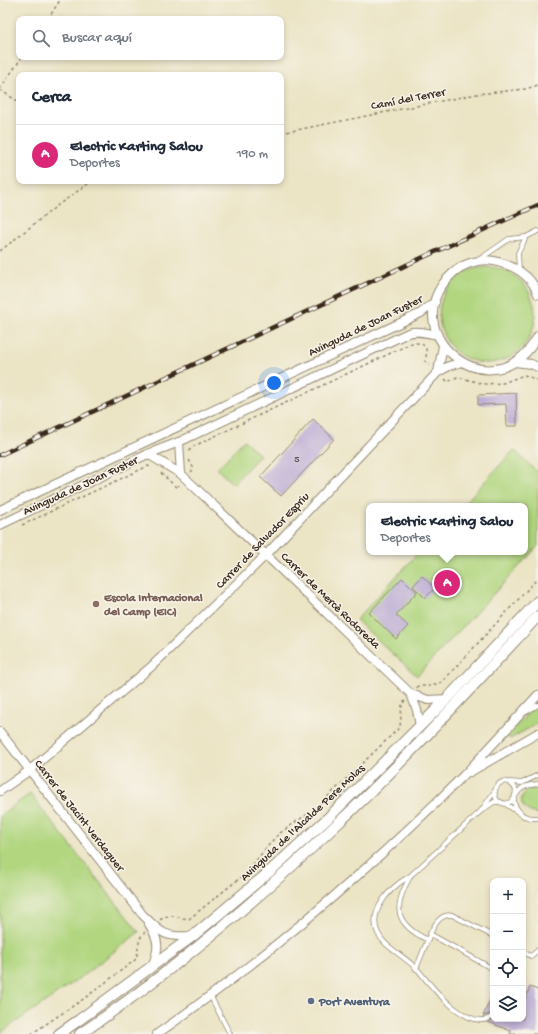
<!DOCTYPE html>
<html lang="es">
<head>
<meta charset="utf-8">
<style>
  :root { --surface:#fff; --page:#f6f6f7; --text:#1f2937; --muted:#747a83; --line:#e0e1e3; --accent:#db2777 }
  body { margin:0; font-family:"Gochi Hand",sans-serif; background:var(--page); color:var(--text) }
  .controls { position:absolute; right:12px; bottom:12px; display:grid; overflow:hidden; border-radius:8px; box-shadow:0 2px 6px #0003 }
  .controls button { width:36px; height:36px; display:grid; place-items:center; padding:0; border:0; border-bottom:1px solid var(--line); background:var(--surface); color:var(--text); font:20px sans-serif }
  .you { position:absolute; left:274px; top:383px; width:14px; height:14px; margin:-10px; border:3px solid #fff; border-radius:50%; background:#1a73e8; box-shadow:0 0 0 6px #1a73e833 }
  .badge { display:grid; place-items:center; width:26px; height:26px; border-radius:50%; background:var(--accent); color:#fff; font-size:13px; font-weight:700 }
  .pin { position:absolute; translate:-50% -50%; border:2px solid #fff; box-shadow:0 1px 4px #0006 }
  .popup { position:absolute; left:366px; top:503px; width:162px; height:52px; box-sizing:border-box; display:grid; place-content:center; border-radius:8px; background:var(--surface); filter:drop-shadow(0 1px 3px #0005); font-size:13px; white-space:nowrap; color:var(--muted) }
  .popup b { font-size:15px; color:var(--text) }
  .popup::after { content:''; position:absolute; left:50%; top:100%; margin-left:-8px; border:8px solid transparent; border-top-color:var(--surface) }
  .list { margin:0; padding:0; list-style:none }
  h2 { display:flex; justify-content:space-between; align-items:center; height:52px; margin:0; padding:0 16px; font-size:17px }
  h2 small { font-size:13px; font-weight:400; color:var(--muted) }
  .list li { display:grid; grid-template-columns:26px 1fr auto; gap:12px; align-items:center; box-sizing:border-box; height:60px; padding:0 16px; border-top:1px solid var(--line) }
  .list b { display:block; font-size:15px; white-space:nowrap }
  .list p { margin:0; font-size:13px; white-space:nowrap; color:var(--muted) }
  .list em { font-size:13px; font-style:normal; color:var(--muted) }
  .icon { flex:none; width:22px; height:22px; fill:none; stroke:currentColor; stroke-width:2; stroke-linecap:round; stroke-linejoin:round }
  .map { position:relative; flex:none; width:538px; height:1034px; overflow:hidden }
  .search { position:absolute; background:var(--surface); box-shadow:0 2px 6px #0003; left:16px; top:16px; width:268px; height:44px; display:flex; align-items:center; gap:10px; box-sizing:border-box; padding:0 14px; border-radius:8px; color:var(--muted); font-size:15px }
  .panel { position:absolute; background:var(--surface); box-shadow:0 2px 6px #0003; left:16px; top:72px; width:268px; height:112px; border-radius:8px }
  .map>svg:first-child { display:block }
  .green { fill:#b1d67f; stroke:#76804e }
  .building { fill:#baaad4 }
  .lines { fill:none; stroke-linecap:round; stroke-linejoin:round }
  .service-casing { stroke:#938772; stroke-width:5.5 }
  .minor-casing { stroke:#938772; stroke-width:10 }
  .tertiary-casing { stroke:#938772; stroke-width:12 }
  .path { stroke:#938772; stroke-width:1.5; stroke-dasharray:3 3; stroke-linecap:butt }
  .service { stroke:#fff; stroke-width:4 }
  .minor { stroke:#fff; stroke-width:8 }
  .tertiary { stroke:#fff; stroke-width:10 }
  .rail-casing { stroke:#3b2a1e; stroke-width:4.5 }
  .rail { stroke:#f7f3e8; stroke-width:3; stroke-dasharray:9; stroke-linecap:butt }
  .education-dot { fill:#8d6e63; stroke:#f7f3e8; stroke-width:1.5 }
  .service-dot { fill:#5c6f8a; stroke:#f7f3e8; stroke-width:1.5 }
  .labels { text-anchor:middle; stroke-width:3; stroke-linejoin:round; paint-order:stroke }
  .number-label { font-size:10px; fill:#5b4a4c }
  .street-label { font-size:12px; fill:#3b2a1e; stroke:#f7f3e8 }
  .education-label { font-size:12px; font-weight:bold; fill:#785e54; stroke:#f7f3e8; text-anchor:start }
  .service-label { font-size:12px; font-weight:bold; fill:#4e5e75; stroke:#f7f3e8; text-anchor:start }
</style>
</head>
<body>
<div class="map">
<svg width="538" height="1034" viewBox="0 0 538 1034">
  <rect width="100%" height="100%" fill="#f7f3e8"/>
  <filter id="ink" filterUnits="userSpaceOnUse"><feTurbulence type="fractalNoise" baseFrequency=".025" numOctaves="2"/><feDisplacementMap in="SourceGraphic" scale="8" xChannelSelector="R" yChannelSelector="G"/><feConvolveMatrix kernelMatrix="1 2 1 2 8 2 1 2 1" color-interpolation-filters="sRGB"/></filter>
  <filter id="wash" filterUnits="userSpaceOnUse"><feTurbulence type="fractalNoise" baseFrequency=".012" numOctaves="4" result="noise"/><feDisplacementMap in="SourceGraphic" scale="16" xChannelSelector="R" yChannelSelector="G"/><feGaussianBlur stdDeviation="0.9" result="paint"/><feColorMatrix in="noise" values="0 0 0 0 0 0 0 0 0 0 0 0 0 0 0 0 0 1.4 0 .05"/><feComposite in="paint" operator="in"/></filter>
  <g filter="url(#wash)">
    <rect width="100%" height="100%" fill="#ebe4c5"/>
    <g class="green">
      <circle cx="487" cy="315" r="48"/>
      <path d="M 244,440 L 260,455 L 233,484 L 217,469 Z"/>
      <path d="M 514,450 L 538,473 L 538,546 L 417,676 L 356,620 L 419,552 L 525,552 L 525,506 L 462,506 Z"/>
      <path d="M 538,702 L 538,723 L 510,739 L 507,736 Z"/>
      <path d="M 538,787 L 538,814 C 517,811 515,790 538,787 Z"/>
      <path d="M 30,794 L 139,932 L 80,978 L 0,1033 L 0,815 Z"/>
    </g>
    <g id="blocks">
      <g class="building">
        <path d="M 516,393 L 517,426 L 507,426 L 506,404 L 478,405 L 478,395 Z"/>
        <path d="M 313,419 L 334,439 L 281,496 L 260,477 Z"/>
        <path d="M 422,576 L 435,588 L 425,598 L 413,586 Z"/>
        <path d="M 402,578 L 417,592 L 396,615 L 408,626 L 396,639 L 369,613 Z"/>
        <path d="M 530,987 L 538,990 L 538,1034 L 510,1034 L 511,1031 L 488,1022 L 495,1019 L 523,1019 L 523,1005 Z"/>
        <path d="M 493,993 L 493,1013 L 483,1016 Z"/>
      </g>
    </g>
  </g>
  <g filter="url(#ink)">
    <use href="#blocks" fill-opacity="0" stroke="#938772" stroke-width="1"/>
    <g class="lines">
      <g class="service-casing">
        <g id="service">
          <path d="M 480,259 L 509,239 L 526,237 L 538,231"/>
          <path d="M 519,270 L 518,253 L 526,237"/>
          <path d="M 526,712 L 538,705"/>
          <path d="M 510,782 L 522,783 L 538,775"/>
          <path d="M 494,792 L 481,811 L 494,802 L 501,802"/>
          <path d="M 504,803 L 524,816 C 520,813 516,808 514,803 C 513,796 520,789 511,784 C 498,774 487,798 502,803 C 513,806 514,795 521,789 C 525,785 532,785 538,784"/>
          <path d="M 481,811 L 410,876 C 387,889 360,919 386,944 C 396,953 410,961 419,971 C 432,988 471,1034 493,1016"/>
          <path d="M 524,816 L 531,818 L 538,818"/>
          <path d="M 410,877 C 393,907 394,924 428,940"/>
          <path d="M 430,934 C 435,924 440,914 452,915 L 493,936"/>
          <path d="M 523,952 L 531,956 L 538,950"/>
          <path d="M 416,969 L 430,934 L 493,969"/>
          <path d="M 210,995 L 230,1034"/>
        </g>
      </g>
      <g class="minor-casing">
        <g id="minor">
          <path d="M 538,294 C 531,275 513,265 494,261 C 480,258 462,264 452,274 C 391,330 492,418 538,336"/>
          <path d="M 515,362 L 531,364 L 538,367"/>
          <path d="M 438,372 L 443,346"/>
          <path d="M 148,454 L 181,474 L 179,442"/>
          <path d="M 181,474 L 411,694"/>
          <path d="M 0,510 L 402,322 L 421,313 L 435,302"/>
          <path d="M 0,525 L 148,454 L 179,442 L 408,333 C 418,330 427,333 437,335"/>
          <path d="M 420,726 L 417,710 L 411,694 L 428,700 L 447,699"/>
          <path d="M 0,732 L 142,914 C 161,933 164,938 193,936"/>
          <path d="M 470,772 L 538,733"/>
          <path d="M 0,791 L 30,770 L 152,666 L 266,555 L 438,372 L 449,366 L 462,362"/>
          <path d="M 149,924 C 159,940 160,948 152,966"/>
          <path d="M 157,1034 C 266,958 368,871 462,777 C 488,750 513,722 538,695"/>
        </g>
      </g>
      <g class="tertiary-casing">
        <g id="tertiary">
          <path d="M 59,1034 L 79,1020 L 193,936 L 268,873 L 328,818 L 447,699 L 538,601"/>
          <path d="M 80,1034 C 170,973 255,902 334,827 C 406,760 471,688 538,616"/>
        </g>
      </g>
      <g class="path">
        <path d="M 48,19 L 60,0"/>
        <path d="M 0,89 L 22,57"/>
        <path d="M 0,90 L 19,102"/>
        <path d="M 281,133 L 477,94 L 526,89 L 538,85"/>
        <path d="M 0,251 L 58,205 L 92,181"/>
        <path d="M 445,379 L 448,382 L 457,377 L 485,384 L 503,383 L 524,375 L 535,379 L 538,381"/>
        <path d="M 189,451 L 192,447 L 412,343 C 425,342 429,348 425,361 L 430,365"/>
        <path d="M 189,460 L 194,469 L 191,472"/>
        <path d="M 161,473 L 177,488 L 179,485"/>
        <path d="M 22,525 L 148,466 L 151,467"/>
        <path d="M 417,688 L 418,686 L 431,686 L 442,682 L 538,578"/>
        <path d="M 160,920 C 170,912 178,918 189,919 L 245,874 L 272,841 L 280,833 L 297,821 L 313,811 L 400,727 L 402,704 L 405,701"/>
        <path d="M 31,1034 L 85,998 L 135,960 C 140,951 136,939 145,932"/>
      </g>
      <use href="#service" class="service"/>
      <use href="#minor" class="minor"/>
      <use href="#tertiary" class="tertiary"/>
      <g class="rail-casing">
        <path id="rail" d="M 0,455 L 415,261 L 538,205"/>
      </g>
      <use href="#rail" class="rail"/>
    </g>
  </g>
  <circle class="education-dot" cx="96" cy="604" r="4"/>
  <circle class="service-dot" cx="311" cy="1001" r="4"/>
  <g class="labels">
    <g class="number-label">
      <text x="297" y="462">5</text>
    </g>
    <g class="street-label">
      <text transform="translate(408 98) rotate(-11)" y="4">Camí del Terrer</text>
      <text transform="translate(365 325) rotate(-26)" y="4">Avinguda de Joan Fuster</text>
      <text transform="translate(80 485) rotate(-25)" y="4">Avinguda de Joan Fuster</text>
      <text transform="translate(262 540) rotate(-46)" y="4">Carrer de Salvador Espriu</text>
      <text transform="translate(331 600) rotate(44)" y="4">Carrer de Mercè Rodoreda</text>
      <text transform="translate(80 815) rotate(52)" y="4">Carrer de Jacint Verdaguer</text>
      <text transform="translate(302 822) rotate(-43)" y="4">Avinguda de l'Alcalde Pere Molas</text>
    </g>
    <g class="education-label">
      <text x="104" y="601">Escola Internacional<tspan x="104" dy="14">del Camp (EIC)</tspan></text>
    </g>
    <g class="service-label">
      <text x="319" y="1005">Port Aventura</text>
    </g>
  </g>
</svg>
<div class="controls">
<button>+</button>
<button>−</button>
<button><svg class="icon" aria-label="locate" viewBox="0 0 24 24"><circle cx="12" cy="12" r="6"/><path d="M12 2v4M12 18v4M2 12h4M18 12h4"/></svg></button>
<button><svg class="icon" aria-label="layers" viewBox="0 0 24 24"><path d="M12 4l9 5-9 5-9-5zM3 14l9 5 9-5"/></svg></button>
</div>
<div class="you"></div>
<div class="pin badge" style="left:447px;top:583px">A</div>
<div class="popup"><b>Electric Karting Salou</b>Deportes</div>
<div class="search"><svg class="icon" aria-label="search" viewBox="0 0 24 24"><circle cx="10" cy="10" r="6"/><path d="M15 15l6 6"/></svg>Buscar aquí</div>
<section class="panel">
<h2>Cerca<small></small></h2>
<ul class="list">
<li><span class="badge">A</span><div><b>Electric Karting Salou</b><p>Deportes</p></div><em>190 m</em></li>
</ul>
</section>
</div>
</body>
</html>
